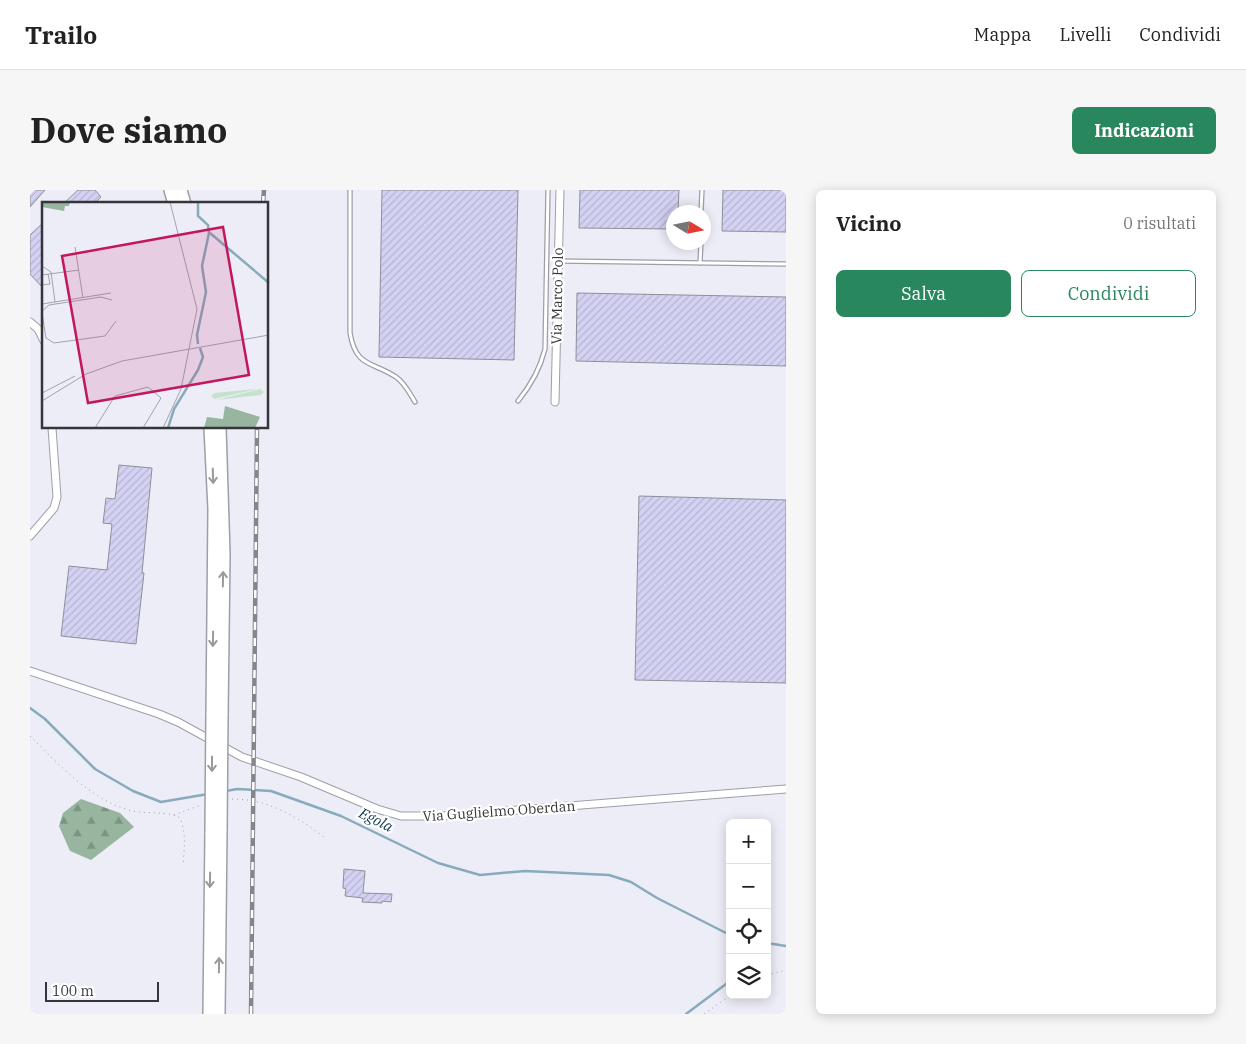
<!DOCTYPE html>
<html lang="it">
<head>
<meta charset="utf-8">
<style>
  :root { --surface:#fff; --page:#f6f6f6; --text:#222; --muted:#767676; --line:#e0e0e0; --accent:#29875e }
  body { margin:0; font-family:"IBM Plex Serif",serif; background:var(--page); color:var(--text) }
  .controls { position:absolute; right:15px; bottom:15px; display:grid; overflow:hidden; border-radius:8px; box-shadow:0 2px 12px #0003 }
  .controls button { width:45px; height:45px; display:grid; place-items:center; padding:0; border:0; border-bottom:1px solid var(--line); background:var(--surface); color:var(--text); font:25px sans-serif }
  .compass { position:absolute; left:636px; top:15px; width:45px; height:45px; border-radius:50%; background:var(--surface); box-shadow:0 2px 12px #0003; rotate:100deg }
  .scale { position:absolute; left:15px; bottom:12px; width:114px; box-sizing:border-box; padding-left:5px; border:2px solid #35353a; border-top:0; font-size:14px; line-height:18px; white-space:nowrap; color:#35353a; -webkit-text-stroke:4px #fff; paint-order:stroke }
  .list { margin:0; padding:0; list-style:none }
  h2 { display:flex; justify-content:space-between; align-items:center; height:65px; margin:0; padding:0 20px; font-size:21px }
  h2 small { font-size:16px; font-weight:400; color:var(--muted) }
  .actions { display:flex; gap:10px; padding:15px 20px }
  .actions a { flex:1; padding:11px 0; border:1px solid var(--accent); border-radius:8px; text-align:center; font-size:18px; color:var(--accent) }
  .actions .main { background:var(--accent); color:#fff }
  .icon { flex:none; width:28px; height:28px; fill:none; stroke:currentColor; stroke-width:2; stroke-linecap:round; stroke-linejoin:round }
  .map { position:relative; flex:none; width:756px; height:824px; overflow:hidden; border-radius:8px }
  header { display:flex; align-items:center; gap:30px; box-sizing:border-box; height:70px; padding:0 25px; background:var(--surface); border-bottom:1px solid var(--line) }
  header strong { font-size:24px }
  nav { display:flex; gap:28px; margin-inline-start:auto; font-size:18px }
  .intro { display:flex; align-items:center; justify-content:space-between; box-sizing:border-box; height:120px; padding:0 30px }
  h1 { margin:0; font-size:35px }
  .button { padding:12px 22px; border-radius:8px; background:var(--accent); color:#fff; font-size:18px; font-weight:700 }
  main { display:flex; gap:30px; padding:0 30px }
  aside { flex:1; background:var(--surface); border-radius:8px; box-shadow:0 2px 12px #0003 }
  .map>svg:first-child { display:block }
  .forest { fill:url(#forest-firs) }
  .lines { fill:none; stroke-linecap:round; stroke-linejoin:round }
  .stream { stroke:#88abbc; stroke-width:2.5 }
  .building { fill:url(#building-hatch); stroke:#8f8f99 }
  .service-casing { stroke:#9e9ea9; stroke-width:5.5 }
  .minor-casing { stroke:#9e9ea9; stroke-width:9 }
  .trunk-casing { stroke:#9e9ea9; stroke-width:14 }
  .path { stroke:#9c9ca4; stroke-width:1; stroke-dasharray:1 4; stroke-linecap:butt }
  .service { stroke:#fff; stroke-width:3 }
  .minor { stroke:#fff; stroke-width:7 }
  .trunk { stroke:#fff; stroke-width:11 }
  .rail-casing { stroke:#85858c; stroke-width:4.5 }
  .rail { stroke:#fff; stroke-width:2.5; stroke-dasharray:8; stroke-linecap:butt }
  .trunk-bridge-casing { stroke:#9e9ea9; stroke-width:14; stroke-linecap:butt }
  .trunk-bridge { stroke:#fff; stroke-width:11 }
  .oneway { stroke:#9a9a9c }
  .labels { text-anchor:middle; stroke-width:4.5; stroke-linejoin:round; paint-order:stroke }
  .street-label { font-size:14px; fill:#35353a; stroke:#fff }
  .water-label { font-size:15px; font-style:italic; fill:#0d3e51; stroke:#fff }
  .inset-river { fill:none; stroke:#88abbc; stroke-width:2.5 }
  .inset-road { fill:none; stroke:#a3a3ac; stroke-width:1 }
  .view { fill:#c2185b; fill-opacity:0.15; stroke:#c2185b; stroke-width:2.5 }
  .inset-edge { fill:none; stroke:#35353a; stroke-width:2.5 }
</style>
</head>
<body>
<header>
<strong>Trailo</strong>
<nav><a>Mappa</a><a>Livelli</a><a>Condividi</a></nav>
</header>
<div class="intro"><h1>Dove siamo</h1><a class="button">Indicazioni</a></div>
<main>
<div class="map">
<svg width="756" height="824" viewBox="0 0 756 824">
  <defs>
    <pattern id="forest-firs" width="22" height="20" patternUnits="userSpaceOnUse" patternTransform="scale(1.25)"><rect width="22" height="20" fill="#97b59f"/><path d="M5 1l3.5 6h-7zM16 11l3.5 6h-7z" fill="#7c9483"/></pattern>
    <pattern id="building-hatch" width="6" height="6" patternUnits="userSpaceOnUse" patternTransform="scale(1.25)"><rect width="6" height="6" fill="#d3d2f3"/><path d="M-1 1l2-2M0 6l6-6M5 7l2-2" fill="none" stroke="#b6b5d1"/></pattern>
  </defs>
  <rect width="100%" height="100%" fill="#ededf8"/>
  <path class="forest" d="M 51,609 L 90,623 L 104,637 L 61,670 L 40,661 L 29,636 L 33,623 Z"/>
  <g class="lines">
    <g class="stream">
      <path d="M 0,518 L 15,529 L 65,579 L 103,601 L 131,612 L 178,604"/>
      <path d="M 196,601 L 207,599 L 241,601 L 311,626 L 408,673 L 450,685 L 495,681 L 579,685 L 601,692 L 627,708 L 700,745"/>
      <path d="M 737,753 L 756,756"/>
      <path d="M 656,824 L 700,791"/>
    </g>
  </g>
  <g class="building">
    <path d="M 0,0 L 15,0 L 0,17 Z"/>
    <path d="M 48,0 L 65,0 L 71,7 L 67,11 L 70,14 L 33,14 Z"/>
    <path d="M 352,0 L 488,0 L 484,170 L 349,167 Z"/>
    <path d="M 550,0 L 649,0 L 648,22 L 644,22 L 644,39 L 549,38 Z"/>
    <path d="M 693,0 L 756,0 L 756,42 L 692,41 Z"/>
    <path d="M 14,32 L 14,73 L 11,76 L 14,79 L 14,99 L 0,84 L 0,45 Z"/>
    <path d="M 547,103 L 756,107 L 756,176 L 546,171 Z"/>
    <path d="M 89,275 L 122,278 L 112,383 L 114,383 L 106,454 L 31,446 L 39,376 L 77,380 L 82,334 L 73,333 L 76,308 L 85,309 Z"/>
    <path d="M 609,306 L 756,310 L 756,493 L 605,490 Z"/>
    <path d="M 314,679 L 335,681 L 333,703 L 362,704 L 361,712 L 352,711 L 352,713 L 332,712 L 333,708 L 315,706 L 316,699 L 313,698 Z"/>
  </g>
  <g class="lines">
    <g class="service-casing">
      <g id="service">
        <path d="M 320,0 L 320,143 C 326,178 342,171 366,187 C 375,193 380,204 385,212"/>
        <path d="M 671,22 L 672,0"/>
        <path d="M 529,71 L 756,74"/>
        <path d="M 670,73 L 671,52"/>
        <path d="M 488,211 C 502,194 510,179 515,159 L 518,0"/>
      </g>
    </g>
    <g class="minor-casing">
      <g id="minor">
        <path d="M 0,132 L 8,139 L 14,151"/>
        <path d="M 525,212 L 530,0"/>
        <path d="M 0,346 L 24,318 L 27,307 L 22,238"/>
        <path d="M 0,481 L 129,524 L 148,532 L 212,567 L 271,587 L 347,619 L 371,626 L 412,626 L 756,599"/>
      </g>
    </g>
    <g class="trunk-casing">
      <g id="trunk">
        <path d="M 140,0 L 144,14"/>
        <path d="M 151,0 L 155,14"/>
        <path d="M 180,238 L 184,319 L 182,525"/>
        <path d="M 190,238 L 194,364 L 192,525"/>
        <path d="M 179,824 L 181,642"/>
        <path d="M 189,824 L 191,640"/>
      </g>
    </g>
    <g class="path">
      <path d="M 0,546 C 30,575 60,610 102,621 C 118,624 134,621 149,627 C 157,641 154,660 153,675"/>
      <path d="M 202,609 C 238,609 266,626 294,647"/>
      <path d="M 144,625 L 171,615"/>
      <path d="M 737,785 L 756,780"/>
      <path d="M 674,824 L 701,805"/>
    </g>
    <use href="#service" class="service"/>
    <use href="#minor" class="minor"/>
    <use href="#trunk" class="trunk"/>
    <g class="rail-casing">
      <g id="rail">
        <path d="M 233,14 L 234,0"/>
        <path d="M 221,824 L 227,238"/>
      </g>
    </g>
    <use href="#rail" class="rail"/>
    <g class="trunk-bridge-casing">
      <g id="trunk-bridge">
        <path d="M 191,640 L 192,525"/>
        <path d="M 181,642 L 182,525"/>
      </g>
    </g>
    <use href="#trunk-bridge" class="trunk-bridge"/>
  </g>
  <defs><path id="oneway-shaft" d="M-6 0H5M1.5-3L5.5 0L1.5 3" fill="none" stroke-width="1.6" stroke-linecap="round" stroke-linejoin="round" transform="scale(1.25)"/></defs>
  <g class="oneway">
    <use href="#oneway-shaft" transform="translate(183 286) rotate(88)"/>
    <use href="#oneway-shaft" transform="translate(193 389) rotate(-89)"/>
    <use href="#oneway-shaft" transform="translate(183 449) rotate(91)"/>
    <use href="#oneway-shaft" transform="translate(182 574) rotate(90)"/>
    <use href="#oneway-shaft" transform="translate(180 690) rotate(91)"/>
    <use href="#oneway-shaft" transform="translate(189 775) rotate(-89)"/>
  </g>
  <g class="labels">
    <g class="street-label">
      <text transform="translate(527 106) rotate(-89)" y="5">Via Marco Polo</text>
      <text transform="translate(469 621) rotate(-4)" y="5">Via Guglielmo Oberdan</text>
    </g>
    <g class="water-label">
      <text transform="translate(346 630) rotate(26)" y="5">Egola</text>
    </g>
  </g>
  <g transform="translate(12 12)">
    <rect width="226" height="226" fill="#ededf8"/>
    <path d="M 215,187 L 172,197 L 169,194 L 172,191 ZM 218,187 L 222,190 L 219,193 L 174,198 Z" fill="#c5e2cd"/>
    <path d="M 0,0 L 28,0 L 27,4 L 23,4 L 22,9 L 0,5 ZM 183,204 L 218,215 L 213,226 L 162,226 L 165,215 L 181,217 Z" fill="#97b59f"/>
    <path class="inset-river" d="M 156,0 L 156,14 L 166,23 L 167,31 L 160,64 L 164,90 L 155,133 L 156,142M 168,31 L 227,81M 126,226 L 132,207 L 156,168 L 161,155 L 158,146"/>
    <path class="inset-road" d="M 33,45 L 41,96M 0,64 L 9,70 L 13,100M 0,73 L 37,68M 0,83 L 8,82 L 6,72M 0,102 L 69,91M 0,109 L 7,103 L 59,95 L 70,98M 0,111 L 4,136 L 12,141 L 63,134 L 74,119M 0,191 L 33,174M 0,199 L 44,172 L 80,159 L 227,133M 53,226 L 73,194 L 106,185 L 119,196 L 101,226M 121,226 L 139,187 L 155,107 L 128,0"/>
    <path class="view" d="M 181,25 L 207,173 L 46,201 L 20,54 Z"/>
    <rect width="226" height="226" class="inset-edge"/>
  </g>
</svg>
<div class="controls">
<button>+</button>
<button>−</button>
<button><svg class="icon" aria-label="locate" viewBox="0 0 24 24"><circle cx="12" cy="12" r="6"/><path d="M12 2v4M12 18v4M2 12h4M18 12h4"/></svg></button>
<button><svg class="icon" aria-label="layers" viewBox="0 0 24 24"><path d="M12 4l9 5-9 5-9-5zM3 14l9 5 9-5"/></svg></button>
</div>
<svg class="compass" viewBox="-18 -18 36 36"><path d="M0-13l5 13h-10z" fill="#e53935"/><path d="M0 13l5-13h-10z" fill="#767676"/></svg>
<div class="scale">100 m</div>
</div>
<aside>
<h2>Vicino<small>0 risultati</small></h2>
<ul class="list">
</ul>
<div class="actions"><a class="main">Salva</a><a>Condividi</a></div>
</aside>
</main>
</body>
</html>
